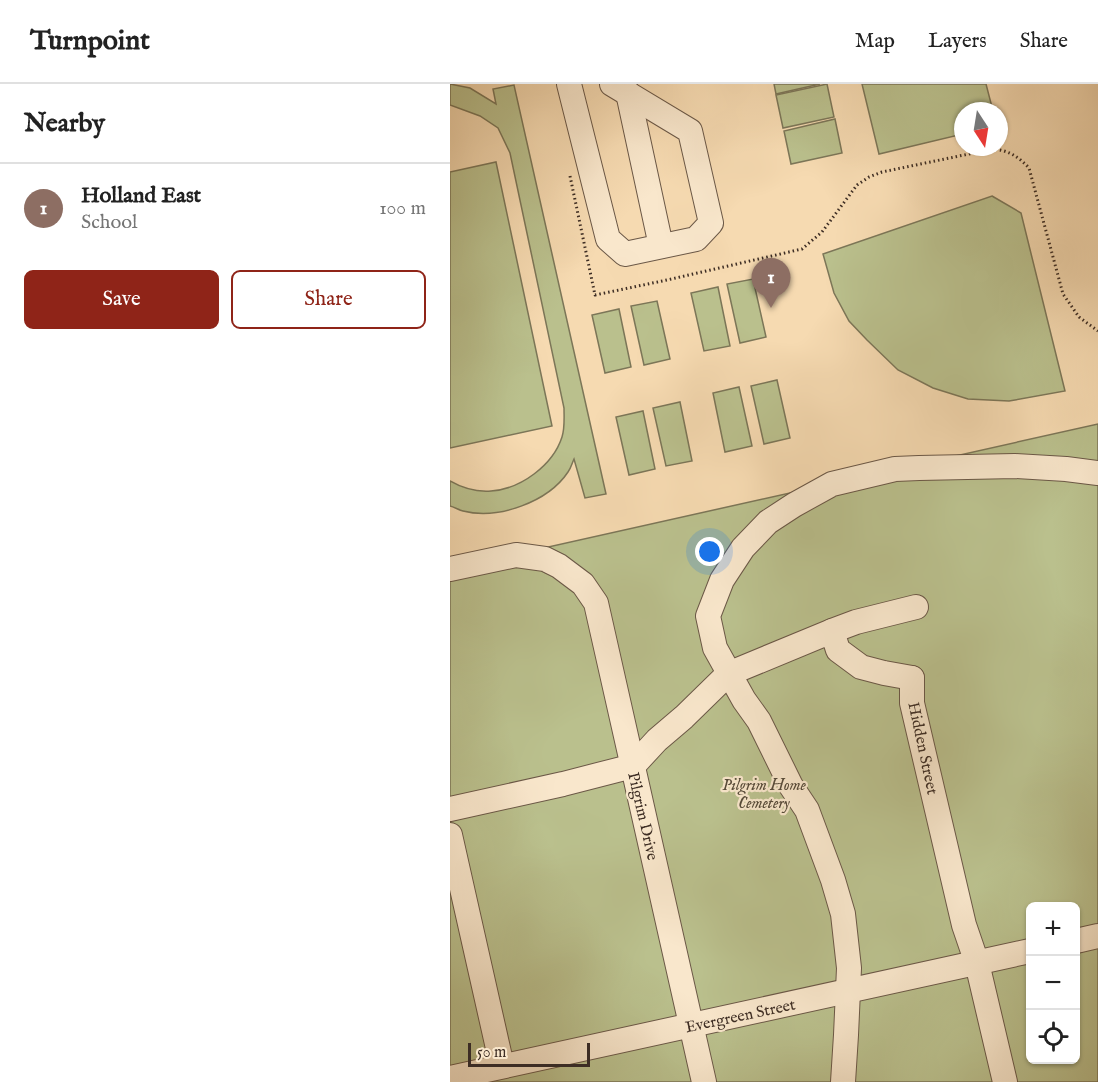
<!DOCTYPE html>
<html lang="en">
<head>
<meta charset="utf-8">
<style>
  :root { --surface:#fff; --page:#f2f2f2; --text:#222; --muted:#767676; --line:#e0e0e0; --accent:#8f2418 }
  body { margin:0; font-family:"IM FELL English",serif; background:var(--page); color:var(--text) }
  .controls { position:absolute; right:18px; bottom:18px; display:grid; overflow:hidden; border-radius:9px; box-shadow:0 2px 4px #0004 }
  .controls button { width:54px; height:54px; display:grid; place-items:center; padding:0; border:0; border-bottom:2px solid var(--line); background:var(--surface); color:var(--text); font:30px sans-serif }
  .compass { position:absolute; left:504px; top:18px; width:54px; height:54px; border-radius:50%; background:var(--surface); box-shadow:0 2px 4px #0004; rotate:168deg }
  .scale { position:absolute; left:18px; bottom:15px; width:122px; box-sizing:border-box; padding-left:6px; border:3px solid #3d2d24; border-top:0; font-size:16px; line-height:21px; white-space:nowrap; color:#3d2d24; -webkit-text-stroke:4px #f9e7cc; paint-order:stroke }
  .you { position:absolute; left:260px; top:468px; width:21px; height:21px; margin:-15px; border:4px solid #fff; border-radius:50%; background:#1a73e8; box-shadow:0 0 0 9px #1a73e833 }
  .badge { display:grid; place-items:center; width:39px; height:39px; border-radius:50%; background:var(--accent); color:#fff; font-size:20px; font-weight:700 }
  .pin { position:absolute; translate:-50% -50px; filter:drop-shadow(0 2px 3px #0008) }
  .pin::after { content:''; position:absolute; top:32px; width:21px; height:18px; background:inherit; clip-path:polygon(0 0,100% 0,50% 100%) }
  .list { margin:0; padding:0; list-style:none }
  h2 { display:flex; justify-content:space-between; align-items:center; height:78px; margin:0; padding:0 24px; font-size:26px }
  h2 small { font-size:20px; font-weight:400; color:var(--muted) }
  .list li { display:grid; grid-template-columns:39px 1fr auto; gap:18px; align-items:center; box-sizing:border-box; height:90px; padding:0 24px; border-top:2px solid var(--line) }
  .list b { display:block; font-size:22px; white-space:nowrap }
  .list p { margin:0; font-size:20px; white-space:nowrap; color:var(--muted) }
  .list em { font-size:20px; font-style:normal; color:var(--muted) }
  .actions { display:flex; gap:12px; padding:18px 24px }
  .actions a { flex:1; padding:14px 0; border:2px solid var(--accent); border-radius:9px; text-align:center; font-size:21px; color:var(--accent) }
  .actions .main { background:var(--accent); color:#fff }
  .icon { flex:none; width:33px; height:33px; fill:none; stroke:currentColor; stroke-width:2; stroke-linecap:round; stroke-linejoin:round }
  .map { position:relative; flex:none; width:648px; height:998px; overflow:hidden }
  header { display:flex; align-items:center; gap:36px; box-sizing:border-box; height:84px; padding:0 30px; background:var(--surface); border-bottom:2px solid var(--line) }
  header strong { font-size:28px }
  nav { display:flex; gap:33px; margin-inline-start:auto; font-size:21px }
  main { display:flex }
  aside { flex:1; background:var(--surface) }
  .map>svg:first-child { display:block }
  .green { fill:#bac08d; stroke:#7c7658; stroke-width:1.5; fill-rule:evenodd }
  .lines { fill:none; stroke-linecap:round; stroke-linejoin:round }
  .minor-casing { stroke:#6b5847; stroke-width:26 }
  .path { stroke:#3d2d24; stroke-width:3; stroke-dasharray:1.5 3; stroke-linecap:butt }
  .minor { stroke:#f9e7cc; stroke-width:24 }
  .labels { text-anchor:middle; stroke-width:4.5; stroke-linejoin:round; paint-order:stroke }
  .street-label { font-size:16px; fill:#3d2d24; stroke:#f9e7cc }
  .park-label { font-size:16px; font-style:italic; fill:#564a39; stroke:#f9e7cc }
</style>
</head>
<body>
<header>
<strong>Turnpoint</strong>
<nav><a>Map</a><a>Layers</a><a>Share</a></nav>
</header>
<main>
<aside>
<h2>Nearby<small></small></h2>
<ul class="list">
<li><span class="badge" style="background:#8d6e63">1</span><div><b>Holland East</b><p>School</p></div><em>100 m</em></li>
</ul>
<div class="actions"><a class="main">Save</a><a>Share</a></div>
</aside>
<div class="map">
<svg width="648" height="998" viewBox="0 0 648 998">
  <rect width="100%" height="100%" fill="#f6dab1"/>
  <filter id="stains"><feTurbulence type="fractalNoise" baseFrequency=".00333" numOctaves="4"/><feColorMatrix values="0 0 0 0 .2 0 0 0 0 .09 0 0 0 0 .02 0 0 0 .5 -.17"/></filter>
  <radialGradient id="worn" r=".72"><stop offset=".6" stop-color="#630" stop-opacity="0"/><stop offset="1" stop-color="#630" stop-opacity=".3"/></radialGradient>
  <g class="green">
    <path d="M 0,0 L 20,4 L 46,20 L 43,5 L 64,1 L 156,410 L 135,414 L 124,375 C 122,379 121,384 118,388 C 98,418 48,436 13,427 C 9,426 4,423 0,422 L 0,397 C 12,404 27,408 41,407 C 71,405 103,381 112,353 C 115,344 114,333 114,324 L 60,69 L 48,44 L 30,32 L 0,21 Z"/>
    <path d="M 324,0 L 370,0 L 326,10 Z"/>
    <path d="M 377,0 L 384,33 L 333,44 L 326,11 Z"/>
    <path d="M 412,0 L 536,0 L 543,27 L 513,27 L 513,50 L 429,70 Z"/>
    <path d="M 385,35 L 392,69 L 341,80 L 334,47 Z"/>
    <path d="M 46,78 L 102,342 L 0,364 L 0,88 Z"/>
    <path d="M 542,112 L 571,129 L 615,307 L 559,317 L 518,315 L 483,304 L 448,286 L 417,256 L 399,237 L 384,209 L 373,170 Z"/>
    <path d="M 303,195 L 316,253 L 290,259 L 277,200 Z"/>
    <path d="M 268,203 L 280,262 L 254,267 L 241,209 Z"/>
    <path d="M 207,217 L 220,275 L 194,281 L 181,222 Z"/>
    <path d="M 169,225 L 181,283 L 155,289 L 142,231 Z"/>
    <path d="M 327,296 L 340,354 L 314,360 L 301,302 Z"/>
    <path d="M 289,303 L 302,362 L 275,368 L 263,309 Z"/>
    <path d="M 230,318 L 242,377 L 216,382 L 203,324 Z"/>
    <path d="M 193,327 L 205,385 L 179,391 L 166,333 Z"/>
    <path d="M 648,340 L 648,998 L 0,998 L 0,485 ZM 580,822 L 626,822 L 626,976 L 580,976 Z"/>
  </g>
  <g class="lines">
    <g class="minor-casing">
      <g id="minor">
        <path d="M 119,0 L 158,155 L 175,170 L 246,155 L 261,139 L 240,47 L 162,0"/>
        <path d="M 178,9 L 211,162"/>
        <path d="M 0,485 L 66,471 L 95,475 L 109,482 L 133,500 L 146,519 L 254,998"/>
        <path d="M 382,547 L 406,538 L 466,523"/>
        <path d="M 462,594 L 462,619 L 514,841 L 527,879 L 555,998"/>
        <path d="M 0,725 L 113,700 L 183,682 L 207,656 L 234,633 L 278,590 L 382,547 L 388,566 L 411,583 L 434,589 L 462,594"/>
        <path d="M 0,751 L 52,982"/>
        <path d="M 626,857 L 648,852"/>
        <path d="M 0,994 L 580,867"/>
        <path d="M 393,998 L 396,951 L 399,884 L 393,830 L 383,796 L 357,726 L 341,702 L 309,637 L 294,616 L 265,564 L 258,532 L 272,496 L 293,464 L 318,438 L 344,421 L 382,400 L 445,385 L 469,384 L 565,382 L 616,385 L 648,389"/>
      </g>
    </g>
    <path class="path" d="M 120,92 L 145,211 L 217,196 L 352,165 L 372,148 L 407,101 L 419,93 L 432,88 L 543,65 C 558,66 569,73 579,84 L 613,210 L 629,233 L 648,247"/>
    <use href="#minor" class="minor"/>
  </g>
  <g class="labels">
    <g class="street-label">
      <text transform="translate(474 664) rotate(78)" y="6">Hidden Street</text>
      <text transform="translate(194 732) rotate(77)" y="6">Pilgrim Drive</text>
      <text transform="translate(290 931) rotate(-12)" y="6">Evergreen Street</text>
    </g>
    <g class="park-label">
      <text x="314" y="706">Pilgrim Home<tspan x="314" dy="18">Cemetery</tspan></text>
    </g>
  </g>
  <rect width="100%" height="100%" filter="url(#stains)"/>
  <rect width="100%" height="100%" fill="url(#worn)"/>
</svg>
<div class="controls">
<button>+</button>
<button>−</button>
<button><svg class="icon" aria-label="locate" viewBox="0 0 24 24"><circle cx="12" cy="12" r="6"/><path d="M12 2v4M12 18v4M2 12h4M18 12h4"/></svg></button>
</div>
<svg class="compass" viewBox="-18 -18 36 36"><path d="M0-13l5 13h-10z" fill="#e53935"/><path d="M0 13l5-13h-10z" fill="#767676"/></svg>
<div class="scale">50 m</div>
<div class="you"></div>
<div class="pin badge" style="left:321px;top:224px;background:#8d6e63">1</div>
</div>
</main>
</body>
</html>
